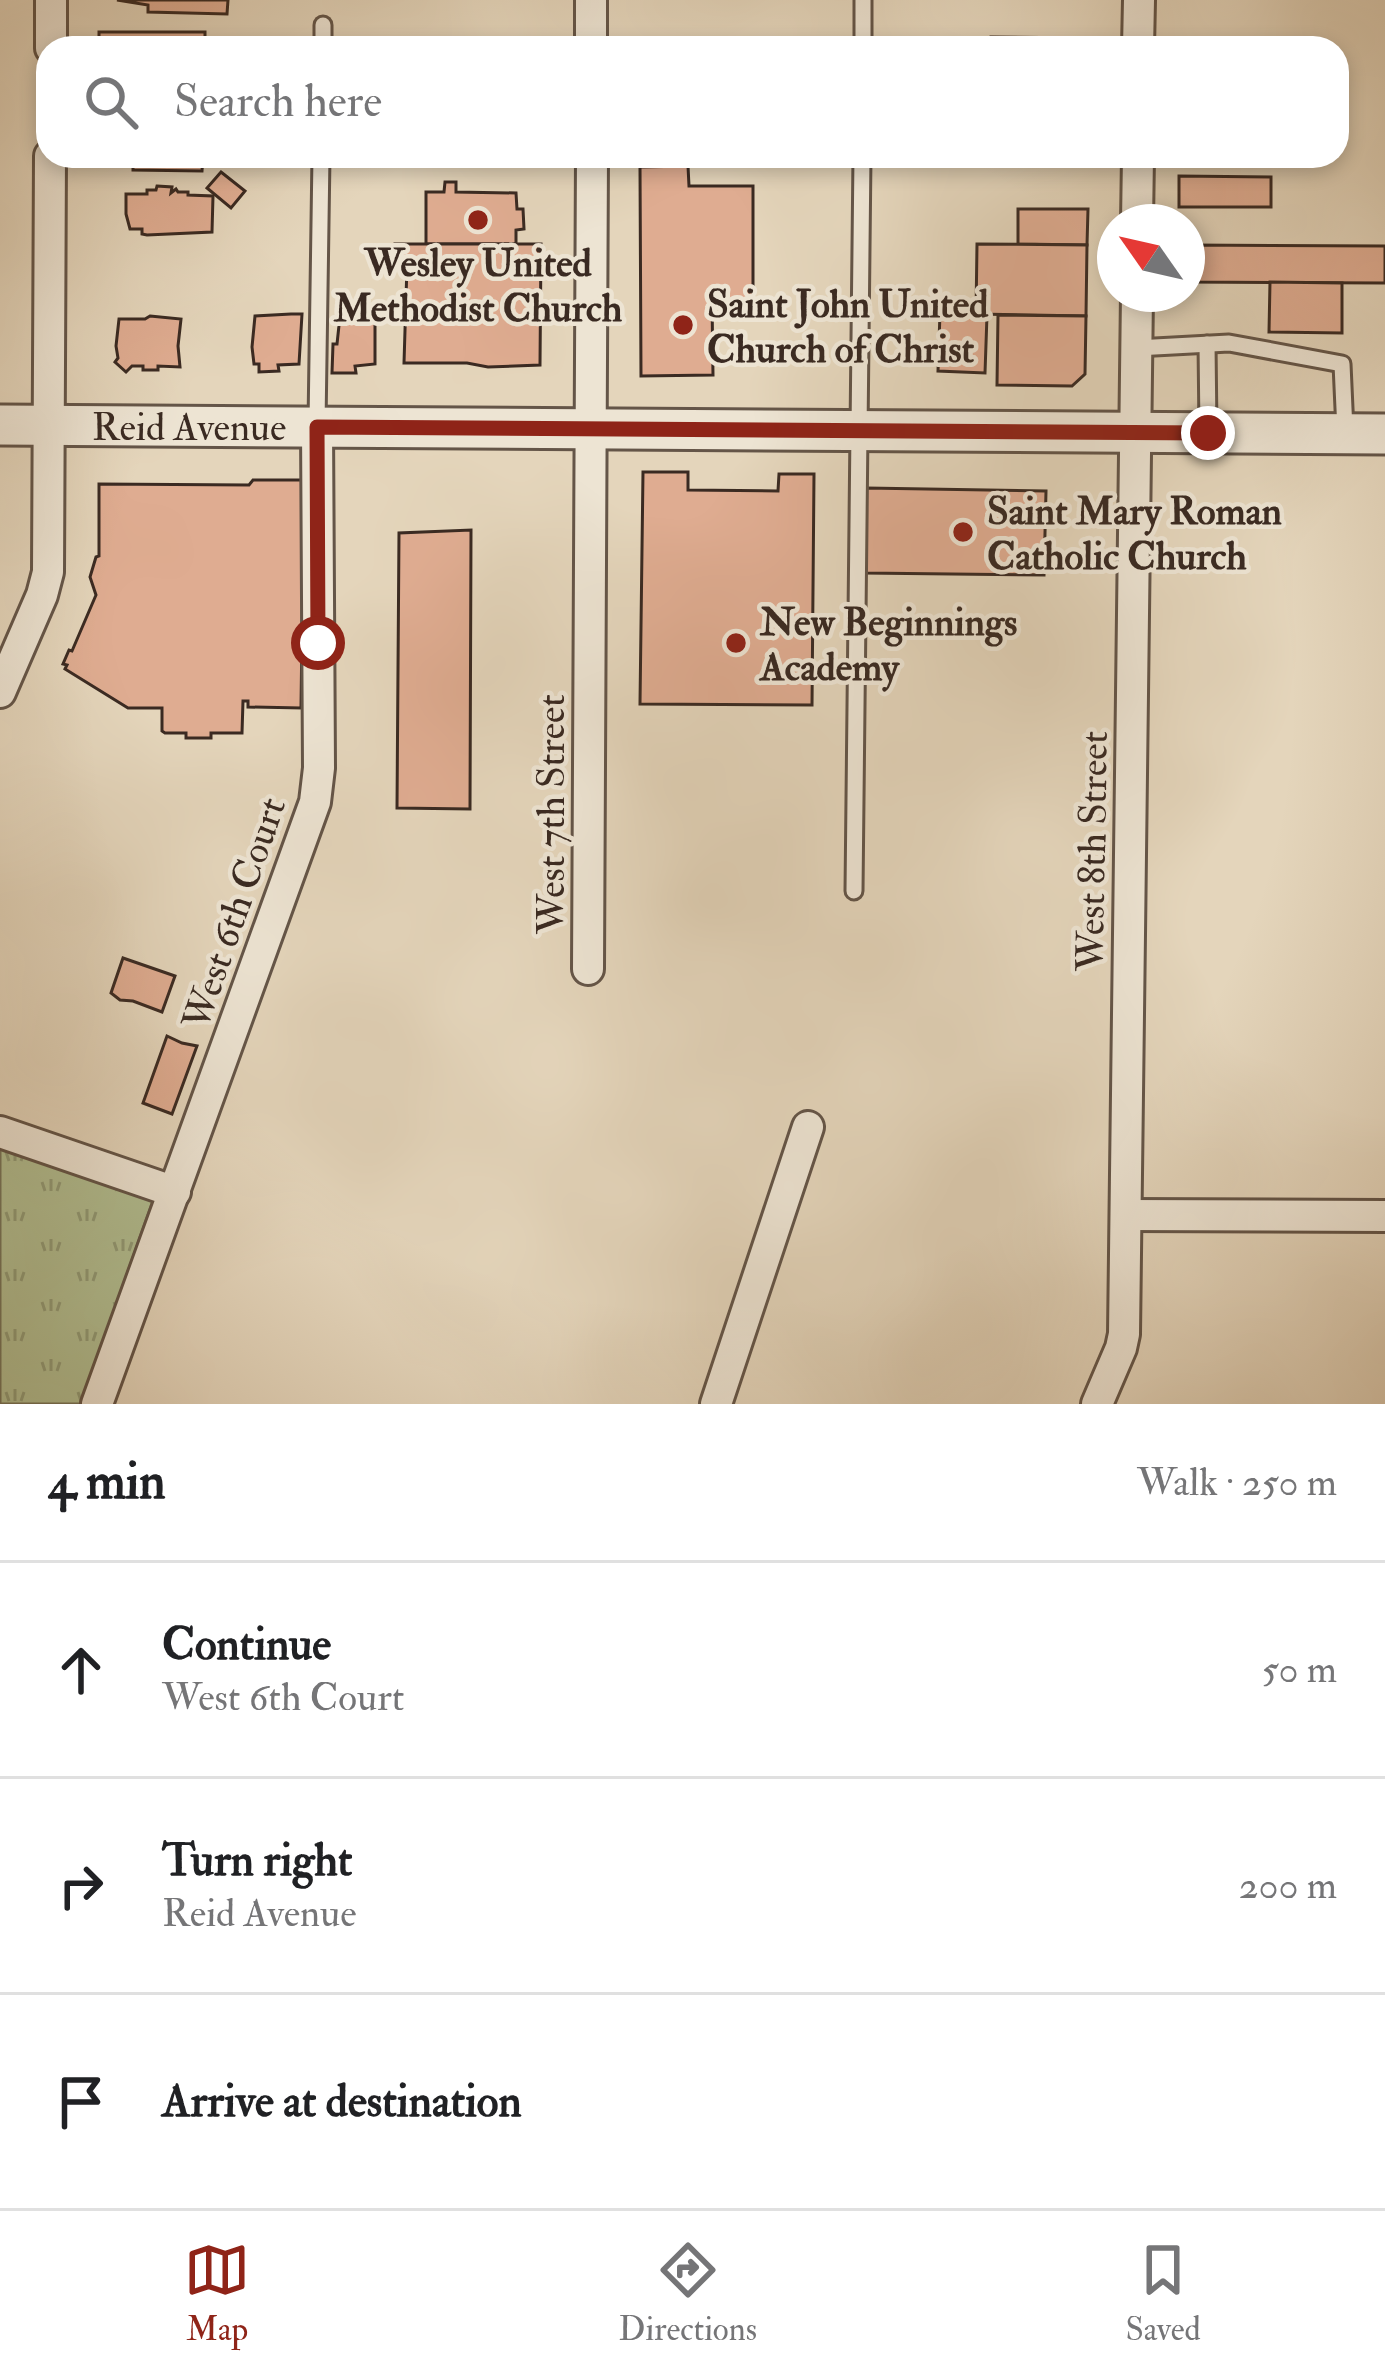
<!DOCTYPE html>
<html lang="en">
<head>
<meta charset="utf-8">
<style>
  :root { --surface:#fff; --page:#f6f6f6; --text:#202124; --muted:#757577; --line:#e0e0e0; --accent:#8f2418 }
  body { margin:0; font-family:"IM FELL Double Pica",serif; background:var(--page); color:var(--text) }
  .compass { position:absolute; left:1097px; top:204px; width:108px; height:108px; border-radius:50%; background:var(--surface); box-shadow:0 6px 18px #0003; rotate:304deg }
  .stop { position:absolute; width:36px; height:36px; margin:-27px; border:9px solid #8f2418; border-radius:50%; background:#fff }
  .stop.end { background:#8f2418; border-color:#fff; box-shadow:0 3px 12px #0008 }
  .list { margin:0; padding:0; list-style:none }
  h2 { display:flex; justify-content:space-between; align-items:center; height:156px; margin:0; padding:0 48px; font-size:51px }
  h2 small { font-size:39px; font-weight:400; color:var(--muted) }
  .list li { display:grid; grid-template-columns:78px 1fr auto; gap:36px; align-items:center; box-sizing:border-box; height:216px; padding:0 48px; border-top:3px solid var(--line) }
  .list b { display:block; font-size:45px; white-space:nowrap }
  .list p { margin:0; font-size:39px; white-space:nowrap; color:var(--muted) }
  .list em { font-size:39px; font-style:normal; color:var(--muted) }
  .icon { flex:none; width:66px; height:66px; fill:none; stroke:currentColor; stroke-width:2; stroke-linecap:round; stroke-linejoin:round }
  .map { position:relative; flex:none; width:1385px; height:1404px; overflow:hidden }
  .search { position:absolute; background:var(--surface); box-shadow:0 6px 18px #0003; left:36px; right:36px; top:36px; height:132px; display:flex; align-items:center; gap:30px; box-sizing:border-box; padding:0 42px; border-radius:36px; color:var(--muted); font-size:45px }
  .sheet { height:804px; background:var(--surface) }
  nav { display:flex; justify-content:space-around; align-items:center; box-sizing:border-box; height:168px; border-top:3px solid var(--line); background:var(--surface); font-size:33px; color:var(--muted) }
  nav a { display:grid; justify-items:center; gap:6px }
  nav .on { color:var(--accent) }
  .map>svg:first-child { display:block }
  .grass { fill:url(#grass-tufts); stroke:#76745a; stroke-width:3 }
  .building { fill:#dfac91; stroke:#3a2a22; stroke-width:3 }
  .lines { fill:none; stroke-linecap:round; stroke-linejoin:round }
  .service-casing { stroke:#645548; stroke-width:21 }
  .minor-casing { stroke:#645548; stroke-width:36 }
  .tertiary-casing { stroke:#645548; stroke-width:45 }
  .service { stroke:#ede4d3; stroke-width:15 }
  .minor { stroke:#ede4d3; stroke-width:30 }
  .tertiary { stroke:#ede4d3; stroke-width:39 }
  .route { stroke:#8f2418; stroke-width:15 }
  .poi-dot { fill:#8f2418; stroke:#ede4d3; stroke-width:4.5 }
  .labels { text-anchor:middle; stroke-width:9; stroke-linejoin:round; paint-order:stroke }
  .poi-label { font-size:39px; font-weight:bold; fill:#3a2a22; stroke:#ede4d3; text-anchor:start }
  .street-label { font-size:39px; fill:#3a2a22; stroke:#ede4d3 }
</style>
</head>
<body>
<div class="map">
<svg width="1385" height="1404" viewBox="0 0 1385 1404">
  <defs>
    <pattern id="grass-tufts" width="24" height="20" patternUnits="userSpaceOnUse" patternTransform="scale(3)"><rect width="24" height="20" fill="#b1be92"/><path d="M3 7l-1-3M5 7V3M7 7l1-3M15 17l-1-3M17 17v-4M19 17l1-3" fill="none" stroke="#919b77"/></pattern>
  </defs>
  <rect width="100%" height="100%" fill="#e4d5bb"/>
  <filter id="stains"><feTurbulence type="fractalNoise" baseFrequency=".00167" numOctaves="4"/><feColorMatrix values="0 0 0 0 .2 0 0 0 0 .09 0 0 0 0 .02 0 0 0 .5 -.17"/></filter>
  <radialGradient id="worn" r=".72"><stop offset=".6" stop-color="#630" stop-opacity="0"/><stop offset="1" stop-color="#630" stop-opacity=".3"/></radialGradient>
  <path class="grass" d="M 0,1145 L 154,1198 L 81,1404 L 0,1404 Z"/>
  <g class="building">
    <path d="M 117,0 L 228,0 L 227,14 L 148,12 L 148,5 Z"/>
    <rect x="99" y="32" width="106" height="16"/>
    <path d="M 991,37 L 1090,38 L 1089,48 L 991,48 Z"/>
    <path d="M 133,156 L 203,156 L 202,171 L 133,170 Z"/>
    <path d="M 688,166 L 689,186 L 753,186 L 753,300 L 712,300 L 713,375 L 641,376 L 640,167 Z"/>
    <path d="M 221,172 L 245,191 L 231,208 L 207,188 Z"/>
    <path d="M 1179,176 L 1271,177 L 1271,207 L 1179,207 Z"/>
    <path d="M 445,182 L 456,182 L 456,192 L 516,193 L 517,209 L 523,209 L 524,229 L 516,230 L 516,244 L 426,244 L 426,192 L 444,192 Z"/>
    <path d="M 157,186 L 172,187 L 171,193 L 176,189 L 178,192 L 188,192 L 188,195 L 213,196 L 212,232 L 147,235 L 142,234 L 142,229 L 130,229 L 126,214 L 126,194 L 147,194 L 147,190 L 156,190 Z"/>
    <path d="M 1018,209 L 1088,209 L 1087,245 L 1018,244 Z"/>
    <path d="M 395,244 L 541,244 L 540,365 L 488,367 L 467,363 L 404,363 L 407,265 L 395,265 Z"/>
    <path d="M 977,244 L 1087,245 L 1086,316 L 976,314 Z"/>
    <path d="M 1187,245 L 1385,246 L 1385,283 L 1187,282 Z"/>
    <path d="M 1270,282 L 1342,283 L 1342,333 L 1269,332 Z"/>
    <path d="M 940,313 L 987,315 L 985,373 L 938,371 Z"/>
    <path d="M 291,314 L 302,314 L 299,364 L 278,365 L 279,371 L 259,372 L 259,364 L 254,364 L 252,347 L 255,316 Z"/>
    <path d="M 998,315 L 1086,316 L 1085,374 L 1072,386 L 997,385 Z"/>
    <path d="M 150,316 L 181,319 L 178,346 L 180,367 L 158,366 L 158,370 L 143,370 L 143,366 L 132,366 L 126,372 L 115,362 L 118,358 L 116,346 L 119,319 L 145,319 Z"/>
    <path d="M 340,316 L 375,318 L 375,364 L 355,366 L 356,373 L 332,373 L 333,344 L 337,344 Z"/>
    <path d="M 643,472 L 688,472 L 688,490 L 778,491 L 779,474 L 814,474 L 812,705 L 640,704 Z"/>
    <path d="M 253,480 L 304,480 L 301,708 L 248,707 L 248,701 L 243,701 L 242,733 L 211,733 L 211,738 L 186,738 L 186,733 L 165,733 L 162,731 L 162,708 L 128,708 L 65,669 L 67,665 L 63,664 L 69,650 L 72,651 L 96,595 L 90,577 L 96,557 L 99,556 L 99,484 L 249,485 Z"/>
    <path d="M 866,488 L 1046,491 L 1044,575 L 864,573 Z"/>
    <path d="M 471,530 L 470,809 L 397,808 L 399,533 Z"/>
    <path d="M 123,958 L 175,976 L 162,1012 L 133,1001 L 120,1000 L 111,993 Z"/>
    <path d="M 167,1036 L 182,1043 L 197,1046 L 172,1114 L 143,1103 Z"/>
  </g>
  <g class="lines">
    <g class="service-casing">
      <g id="service">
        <path d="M 323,48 L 323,25"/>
        <path d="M 863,48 L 863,0"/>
        <path d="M 1207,344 L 1208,430"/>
        <path d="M 1136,348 L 1229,343 L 1342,364 L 1345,431"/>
        <path d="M 317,424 L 321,156"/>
        <path d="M 854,891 L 862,156"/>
      </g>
    </g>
    <g class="minor-casing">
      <g id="minor">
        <path d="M 591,0 L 591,48"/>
        <path d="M 51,48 L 51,0"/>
        <path d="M 1138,48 L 1139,0"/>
        <path d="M 1137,222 L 1138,156"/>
        <path d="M 0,692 L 42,595 L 48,572 L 50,156"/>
        <path d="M 588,969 L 592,156"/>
        <path d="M 0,1132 L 175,1192"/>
        <path d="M 1126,1215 L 1385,1216"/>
        <path d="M 97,1404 L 315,802 L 319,768 L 317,427"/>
        <path d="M 716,1404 L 808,1127"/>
        <path d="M 1097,1404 L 1121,1348 L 1124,1334 L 1137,294"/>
      </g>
    </g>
    <g class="tertiary-casing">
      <path id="tertiary" d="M 0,425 L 1385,434"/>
    </g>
    <use href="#service" class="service"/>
    <use href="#minor" class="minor"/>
    <use href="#tertiary" class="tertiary"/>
  </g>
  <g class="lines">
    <path class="route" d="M 318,643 L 317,427 L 1208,433"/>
  </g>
  <g class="poi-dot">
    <circle cx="478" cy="220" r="12"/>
    <circle cx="683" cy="325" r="12"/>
    <circle cx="963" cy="532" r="12"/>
    <circle cx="736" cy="643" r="12"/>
  </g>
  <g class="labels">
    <g class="poi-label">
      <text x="478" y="276" text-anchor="middle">Wesley United<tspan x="478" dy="45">Methodist Church</tspan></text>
      <text x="707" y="317">Saint John United<tspan x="707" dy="45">Church of Christ</tspan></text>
      <text x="987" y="524">Saint Mary Roman<tspan x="987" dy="45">Catholic Church</tspan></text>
      <text x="760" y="635">New Beginnings<tspan x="760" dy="45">Academy</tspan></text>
    </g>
    <g class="street-label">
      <text x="189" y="440">Reid Avenue</text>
      <text transform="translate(550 814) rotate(-90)" y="14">West 7th Street</text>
      <text transform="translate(1091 851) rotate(-89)" y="14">West 8th Street</text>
      <text transform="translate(233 913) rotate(-71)" y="14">West 6th Court</text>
    </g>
  </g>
  <rect width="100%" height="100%" filter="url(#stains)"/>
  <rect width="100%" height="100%" fill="url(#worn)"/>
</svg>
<svg class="compass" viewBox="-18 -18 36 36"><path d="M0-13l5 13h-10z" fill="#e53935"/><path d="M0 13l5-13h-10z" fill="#757577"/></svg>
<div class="stop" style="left:318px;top:643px"></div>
<div class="stop end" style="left:1208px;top:433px"></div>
<div class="search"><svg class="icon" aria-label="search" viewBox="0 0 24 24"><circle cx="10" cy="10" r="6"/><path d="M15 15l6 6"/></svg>Search here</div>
</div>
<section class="sheet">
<h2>4 min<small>Walk · 250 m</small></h2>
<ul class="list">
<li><svg class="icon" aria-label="ahead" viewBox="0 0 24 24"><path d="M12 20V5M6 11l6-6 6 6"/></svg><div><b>Continue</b><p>West 6th Court</p></div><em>50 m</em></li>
<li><svg class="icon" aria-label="right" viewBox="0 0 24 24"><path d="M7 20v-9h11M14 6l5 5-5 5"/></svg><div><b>Turn right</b><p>Reid Avenue</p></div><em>200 m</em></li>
<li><svg class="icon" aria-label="arrive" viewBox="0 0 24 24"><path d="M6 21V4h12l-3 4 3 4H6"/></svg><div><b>Arrive at destination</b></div></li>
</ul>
</section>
<nav>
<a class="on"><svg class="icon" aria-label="map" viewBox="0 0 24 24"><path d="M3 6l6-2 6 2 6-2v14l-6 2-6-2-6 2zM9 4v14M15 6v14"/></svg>Map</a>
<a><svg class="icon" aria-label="directions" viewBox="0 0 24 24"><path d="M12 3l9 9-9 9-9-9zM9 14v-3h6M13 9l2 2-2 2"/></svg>Directions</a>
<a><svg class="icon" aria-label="saved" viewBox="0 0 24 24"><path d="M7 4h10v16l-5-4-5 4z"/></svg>Saved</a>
</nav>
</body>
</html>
